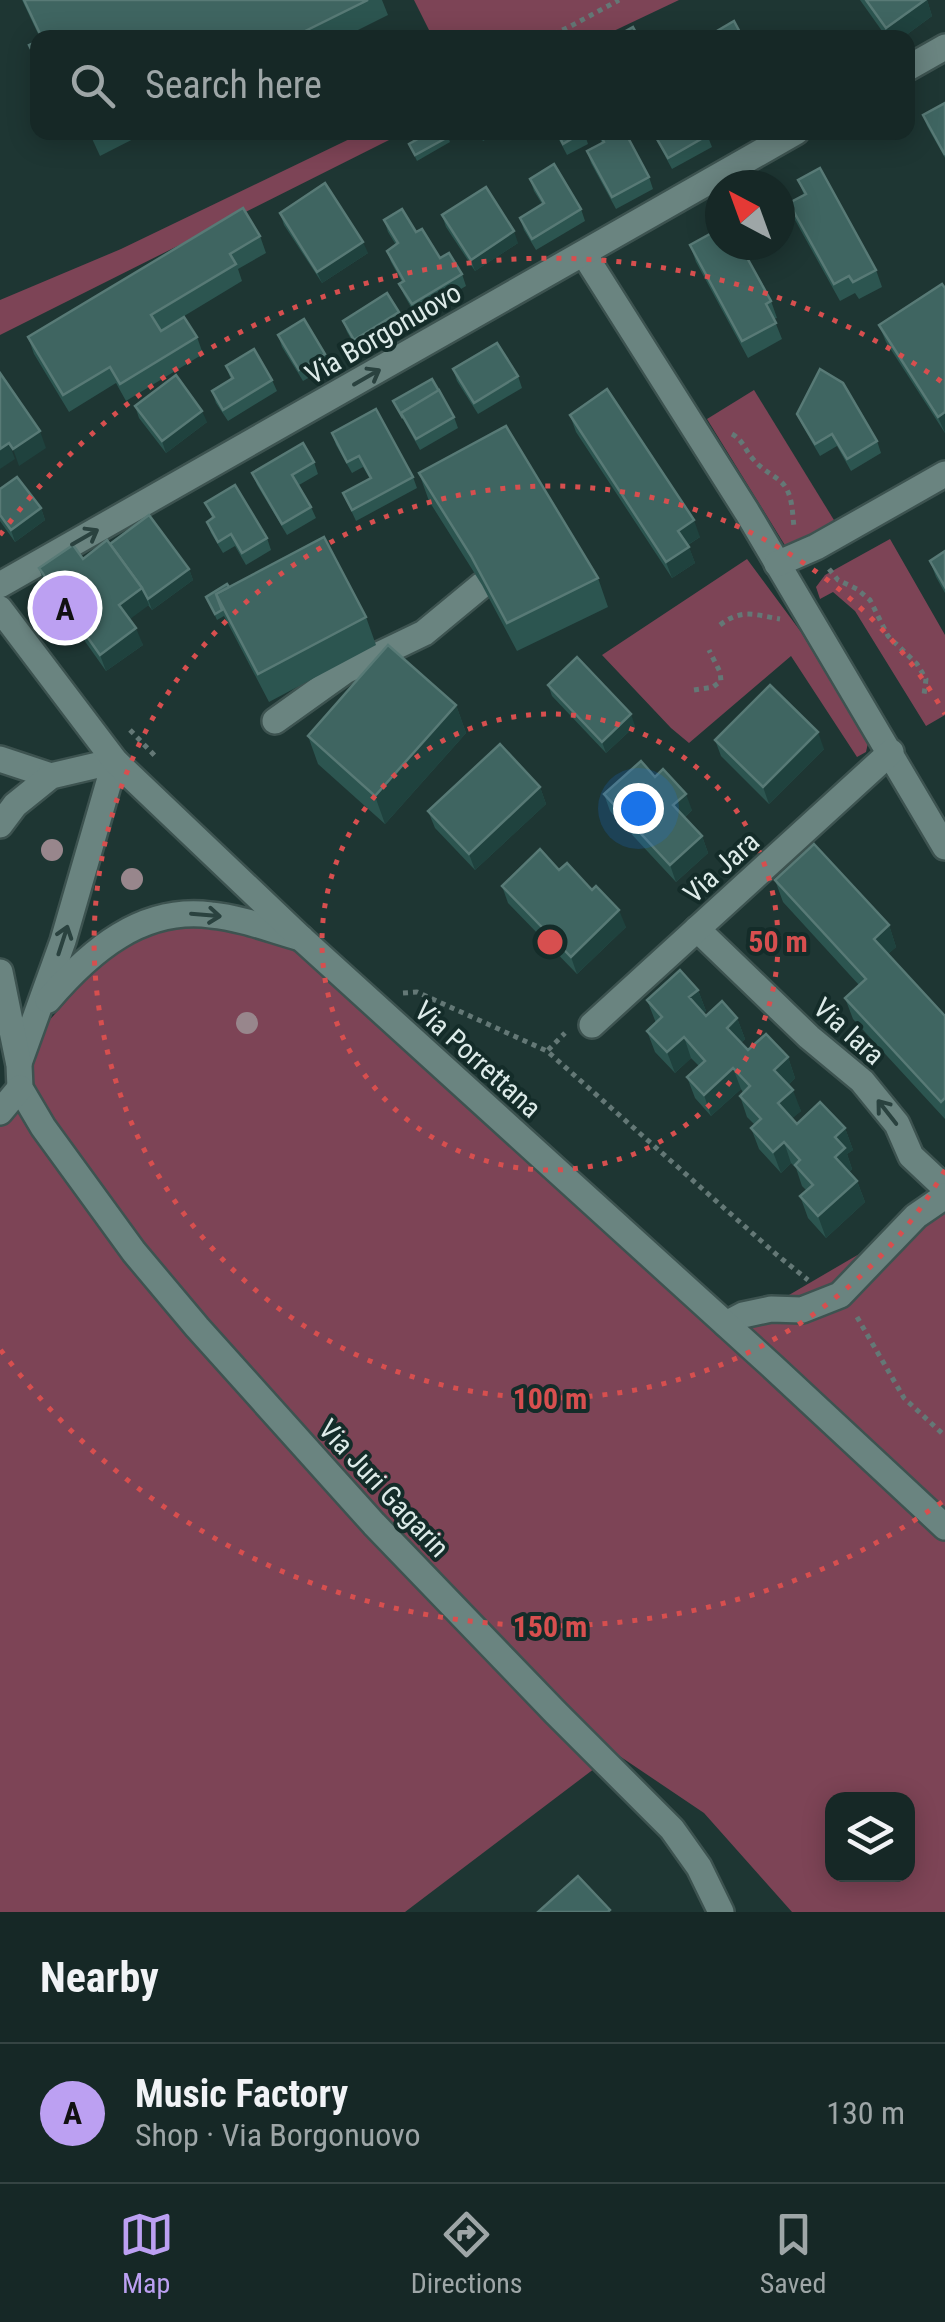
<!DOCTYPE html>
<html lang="en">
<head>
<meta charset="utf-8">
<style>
  :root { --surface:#162826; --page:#233432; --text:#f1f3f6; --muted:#9ea6a7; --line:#354443; --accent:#bca0f2 }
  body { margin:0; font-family:"Roboto Condensed",sans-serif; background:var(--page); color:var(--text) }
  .controls { position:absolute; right:30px; bottom:30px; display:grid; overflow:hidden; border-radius:20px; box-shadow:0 5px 25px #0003 }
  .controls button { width:90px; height:90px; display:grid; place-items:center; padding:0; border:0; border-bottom:2px solid var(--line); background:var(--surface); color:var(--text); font:50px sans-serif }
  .compass { position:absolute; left:705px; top:170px; width:90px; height:90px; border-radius:50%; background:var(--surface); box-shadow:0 5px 25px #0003; rotate:319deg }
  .you { position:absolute; left:638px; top:808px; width:35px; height:35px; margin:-25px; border:8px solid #fff; border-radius:50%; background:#1a73e8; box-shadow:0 0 0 15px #1a73e833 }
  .badge { display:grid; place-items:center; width:65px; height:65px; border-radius:50%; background:var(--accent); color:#111; font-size:32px; font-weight:700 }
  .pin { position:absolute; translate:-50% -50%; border:5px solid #fff; box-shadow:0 2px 10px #0006 }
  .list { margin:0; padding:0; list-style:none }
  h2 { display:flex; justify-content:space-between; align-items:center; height:130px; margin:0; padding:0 40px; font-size:42px }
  h2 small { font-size:32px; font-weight:400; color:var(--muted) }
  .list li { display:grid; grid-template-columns:65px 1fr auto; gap:30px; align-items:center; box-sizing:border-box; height:140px; padding:0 40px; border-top:2px solid var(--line) }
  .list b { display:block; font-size:38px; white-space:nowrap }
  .list p { margin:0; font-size:32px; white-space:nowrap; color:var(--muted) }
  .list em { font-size:32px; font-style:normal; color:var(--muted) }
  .icon { flex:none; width:55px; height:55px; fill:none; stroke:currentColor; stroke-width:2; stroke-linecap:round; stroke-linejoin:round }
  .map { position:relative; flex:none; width:945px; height:1912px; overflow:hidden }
  .search { position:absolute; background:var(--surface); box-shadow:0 5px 25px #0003; left:30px; right:30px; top:30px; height:110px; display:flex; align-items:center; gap:25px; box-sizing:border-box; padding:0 35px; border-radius:20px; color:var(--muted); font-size:38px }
  .sheet { height:270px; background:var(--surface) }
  nav { display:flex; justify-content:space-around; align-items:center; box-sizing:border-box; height:140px; border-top:2px solid var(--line); background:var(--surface); font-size:28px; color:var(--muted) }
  nav a { display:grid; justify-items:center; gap:5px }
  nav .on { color:var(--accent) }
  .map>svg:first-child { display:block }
  .green { fill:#7d4456; fill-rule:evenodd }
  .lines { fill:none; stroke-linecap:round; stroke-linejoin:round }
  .street-casing { stroke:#3d5350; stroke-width:30 }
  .secondary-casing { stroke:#3d5350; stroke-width:30 }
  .path { stroke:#647876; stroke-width:5; stroke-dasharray:5 5; stroke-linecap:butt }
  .street { stroke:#6a8480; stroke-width:25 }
  .secondary { stroke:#6a8480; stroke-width:25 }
  .tree { fill:#98868c }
  .wall { fill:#2c5550 }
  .shaded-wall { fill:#1f423e }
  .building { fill:#3f6561; stroke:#587a76; stroke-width:2.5 }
  .oneway { stroke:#2a423f }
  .ring { fill:none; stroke:#d74f4f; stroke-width:5; stroke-dasharray:5 10 }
  .labels { text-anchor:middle; stroke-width:8; stroke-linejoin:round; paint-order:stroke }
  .street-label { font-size:28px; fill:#ddebe9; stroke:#142c29 }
  .centre { fill:#d74f4f; stroke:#142c29; stroke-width:5 }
  .ring-label { font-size:30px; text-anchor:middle; font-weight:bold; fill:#d74f4f; stroke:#142c29; stroke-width:8; stroke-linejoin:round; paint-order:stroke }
</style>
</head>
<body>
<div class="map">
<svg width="945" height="1912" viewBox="0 0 945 1912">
  <rect width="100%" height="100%" fill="#1e3633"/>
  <g class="green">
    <path d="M 414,0 L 679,0 L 601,37 L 433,38 Z"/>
    <path d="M 362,133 L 403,133 L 0,335 L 0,300 L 121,249 Z"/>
    <path d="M 754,390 L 837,525 L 786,547 L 707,419 Z"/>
    <path d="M 890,539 L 945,635 L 945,715 L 926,726 L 855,611 L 833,592 L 820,599 L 816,587 L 825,575 Z"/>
    <path d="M 747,559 L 801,632 L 868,743 L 866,752 L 857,757 L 791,656 L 689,743 L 671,728 L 602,655 Z"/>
    <path d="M 174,921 L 277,922 L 734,1327 L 945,1204 L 945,1912 L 792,1912 L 704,1813 L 615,1753 L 405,1912 L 0,1912 L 0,1096 L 39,1032 L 116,945 ZM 832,1800 L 908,1800 L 908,1874 L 832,1874 Z"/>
  </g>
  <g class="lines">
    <g class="street-casing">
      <g id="street">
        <path d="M 908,68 L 945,47"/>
        <path d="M 584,254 L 747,512 L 945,847"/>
        <path d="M 777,564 L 816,547 L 945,474"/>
        <path d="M 0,585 L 796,132"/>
        <path d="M 275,721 L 345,671 L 424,633 L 482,585"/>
        <path d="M 0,759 L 51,776"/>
        <path d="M 0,825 L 15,805 L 51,776 L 115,761 L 63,941 L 19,1063"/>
        <path d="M 697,929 L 809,1037 L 862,1081 L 897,1124 L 911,1156 L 945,1188"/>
        <path d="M 0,972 L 19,1065 L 20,1088 L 43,1127 L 134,1252 L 197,1327 L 374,1524 L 556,1713 L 672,1829 L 699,1867 L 721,1912"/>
        <path d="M 48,1000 C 90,951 142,906 211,915 C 242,918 272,930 301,938"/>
        <path d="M 592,1025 L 891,752"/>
        <path d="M 0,1112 L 20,1088"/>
        <path d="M 726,1324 L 743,1315 L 771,1309 L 802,1310 L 840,1295 L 916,1216 L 945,1196"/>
      </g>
    </g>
    <g class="secondary-casing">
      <path id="secondary" d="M 0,609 L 115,761 L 301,938 L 772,1366 L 945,1527"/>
    </g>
    <g class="path">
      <path d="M 544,38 L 569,27 L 619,0"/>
      <path d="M 732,434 C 743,440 745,450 753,459 C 761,469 770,473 779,480 C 793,491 792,511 794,527"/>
      <path d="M 829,569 L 838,580 L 857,589 L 870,600 L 888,636 L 917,664 L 926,679 L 924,695"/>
      <path d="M 32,597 L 60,637"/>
      <path d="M 720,625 C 742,608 755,615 780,619"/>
      <path d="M 694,690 L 713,687 L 721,681 L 720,672 L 709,650"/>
      <path d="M 130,730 L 157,758"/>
      <path d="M 403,993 L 417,992 L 547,1051 L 777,1255 L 808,1280"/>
      <path d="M 548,1050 L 565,1033"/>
      <path d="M 857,1317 L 904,1398 L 945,1436"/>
    </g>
    <use href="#street" class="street"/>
    <use href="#secondary" class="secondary"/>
  </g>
  <g class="tree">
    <circle cx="52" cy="850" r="11"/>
    <circle cx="132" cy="879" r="11"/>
    <circle cx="247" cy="1023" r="11"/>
  </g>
  <g class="wall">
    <path d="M 22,0 L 382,0 L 388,15 L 342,38 L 40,38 Z"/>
    <path d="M 860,0 L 927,0 L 932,16 L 902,38 L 887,38 Z"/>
    <path d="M 945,103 L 945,158 L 927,126 L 923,115 Z"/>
    <path d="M 89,132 L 147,132 L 100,156 Z"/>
    <path d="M 446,132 L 450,142 L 417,161 L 409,144 Z"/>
    <path d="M 478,132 L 500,132 L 483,141 Z"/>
    <path d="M 534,132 L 547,132 L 537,138 Z"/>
    <path d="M 555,132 L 584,132 L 588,144 L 567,155 Z"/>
    <path d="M 597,132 L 625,132 L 649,177 L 653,189 L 616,209 L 591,163 L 587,151 L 602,143 Z"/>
    <path d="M 652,132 L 706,132 L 712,147 L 672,169 Z"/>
    <path d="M 530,179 L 581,209 L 585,221 L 536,250 L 524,230 L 520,218 L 542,204 L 534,191 Z"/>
    <path d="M 798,180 L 876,270 L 882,287 L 859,299 L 855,293 L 840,301 L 795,220 L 789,203 L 804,195 Z"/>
    <path d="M 280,213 L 368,253 L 322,283 L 284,225 Z"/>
    <path d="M 442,215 L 518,243 L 475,271 L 446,227 Z"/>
    <path d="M 384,220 L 416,232 L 440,258 L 462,274 L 466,286 L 416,316 L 404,295 L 399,284 L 402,282 L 391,262 L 387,251 L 396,245 L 388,232 Z"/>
    <path d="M 260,236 L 266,253 L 238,269 L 242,281 L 161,330 L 197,337 L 203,354 L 126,401 L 116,383 L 69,412 L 34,354 L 28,337 Z"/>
    <path d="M 690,245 L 720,245 L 771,301 L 777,318 L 774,319 L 782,339 L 748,358 L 696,262 Z"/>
    <path d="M 945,288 L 945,433 L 886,342 L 879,325 Z"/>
    <path d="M 399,312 L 403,324 L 358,351 L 347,332 L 343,321 Z"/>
    <path d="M 278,335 L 325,354 L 329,366 L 303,381 L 282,347 Z"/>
    <path d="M 226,366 L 272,380 L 277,391 L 228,421 L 216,403 L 212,391 L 231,380 Z"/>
    <path d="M 453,369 L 518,376 L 522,388 L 478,414 L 457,381 Z"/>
    <path d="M 393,401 L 454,417 L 458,428 L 420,450 Z"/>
    <path d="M 135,406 L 207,422 L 166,453 L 139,418 Z"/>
    <path d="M 797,414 L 877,441 L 881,453 L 851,471 L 837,446 L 820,456 L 802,425 Z"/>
    <path d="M 570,415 L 700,537 L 688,545 L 695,563 L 672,578 L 576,432 Z"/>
    <path d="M 332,433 L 413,477 L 417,488 L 356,521 L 343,493 L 370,479 L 363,467 L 352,473 L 336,445 Z"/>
    <path d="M 314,462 L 318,474 L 299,485 L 311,507 L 316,518 L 287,535 L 257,485 L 252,473 Z"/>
    <path d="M 419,473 L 598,578 L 608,607 L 517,651 L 482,585 L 429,501 Z"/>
    <path d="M 0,489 L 41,508 L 45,520 L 15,542 L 0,521 Z"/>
    <path d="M 205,503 L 267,538 L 271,550 L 246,565 L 235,546 L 223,553 L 211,533 L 207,522 L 212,518 Z"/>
    <path d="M 110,544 L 189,569 L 193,580 L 152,610 L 148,605 L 129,619 L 143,645 L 106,671 L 45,585 L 39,568 L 83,559 Z"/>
    <path d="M 945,551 L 945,593 L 936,577 L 930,561 Z"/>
    <path d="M 229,587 L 366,617 L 376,645 L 269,702 L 224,616 L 217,620 L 206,597 Z"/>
    <path d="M 548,685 L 635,726 L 606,753 L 552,696 Z"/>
    <path d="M 456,705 L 466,733 L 385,824 L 318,764 L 308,736 Z"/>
    <path d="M 715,740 L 824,749 L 769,804 L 721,756 Z"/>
    <path d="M 655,777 L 692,810 L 685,817 L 702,836 L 708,853 L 676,882 L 610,811 L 604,794 Z"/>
    <path d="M 540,787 L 546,804 L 475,870 L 435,828 L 428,811 Z"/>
    <path d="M 559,870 L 626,927 L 577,974 L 508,903 L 502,886 Z"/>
    <path d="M 775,880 L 889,925 L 896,947 L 888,954 L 945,1016 L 945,1119 L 853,1019 L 845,998 L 859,985 L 783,902 Z"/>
    <path d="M 698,990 L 706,1011 L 703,1013 L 706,1016 L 737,1018 L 745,1039 L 741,1043 L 748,1050 L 788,1057 L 795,1078 L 788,1085 L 801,1111 L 792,1118 L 797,1124 L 845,1128 L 853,1150 L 847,1154 L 852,1169 L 849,1172 L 857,1181 L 865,1202 L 826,1238 L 808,1218 L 800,1196 L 806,1190 L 802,1186 L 796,1168 L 791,1163 L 781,1173 L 759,1149 L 751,1128 L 755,1125 L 747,1117 L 740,1096 L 743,1092 L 741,1089 L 711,1116 L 695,1098 L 687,1077 L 699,1066 L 691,1058 L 675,1073 L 655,1052 L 647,1031 L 656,1023 L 647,1000 Z"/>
  </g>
  <g class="shaded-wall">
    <path d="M 927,0 L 932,16 L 902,38 L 889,38 L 886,28 Z"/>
    <path d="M 514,231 L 518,243 L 475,271 L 471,260 Z"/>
    <path d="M 363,242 L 368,253 L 322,283 L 317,272 Z"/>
    <path d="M 399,312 L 403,324 L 358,351 L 354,340 Z"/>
    <path d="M 202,411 L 207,422 L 166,453 L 162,441 Z"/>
    <path d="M 945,412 L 945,433 L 938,417 Z"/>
    <path d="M 40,431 L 46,448 L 19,466 L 13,449 Z"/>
    <path d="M 9,443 L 15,459 L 0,469 L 0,449 Z"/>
    <path d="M 41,508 L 45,520 L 15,542 L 11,530 Z"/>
    <path d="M 694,520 L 700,537 L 684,547 L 678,531 Z"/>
    <path d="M 689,547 L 695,563 L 672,578 L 666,562 Z"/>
    <path d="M 189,569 L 193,580 L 152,610 L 148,599 Z"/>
    <path d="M 142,588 L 149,605 L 126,622 L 119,605 Z"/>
    <path d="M 136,628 L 143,645 L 106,671 L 100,655 Z"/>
    <path d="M 456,705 L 466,733 L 385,824 L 375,796 Z"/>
    <path d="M 631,714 L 635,726 L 606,753 L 602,742 Z"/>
    <path d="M 818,732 L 824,749 L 769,804 L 763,787 Z"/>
    <path d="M 540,787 L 546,804 L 475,870 L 469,854 Z"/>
    <path d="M 686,794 L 692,810 L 679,822 L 673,805 Z"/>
    <path d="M 702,836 L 708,853 L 676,882 L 670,865 Z"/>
    <path d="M 619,910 L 626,927 L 577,974 L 571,957 Z"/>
    <path d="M 889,925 L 896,947 L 881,960 L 874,939 Z"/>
    <path d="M 698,990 L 706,1011 L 697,1019 L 689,997 Z"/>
    <path d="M 737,1018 L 745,1039 L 735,1049 L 727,1028 Z"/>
    <path d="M 684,1037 L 691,1058 L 675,1073 L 667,1052 Z"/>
    <path d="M 788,1057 L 795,1078 L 782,1091 L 774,1070 Z"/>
    <path d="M 733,1068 L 741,1089 L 711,1116 L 704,1095 Z"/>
    <path d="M 793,1090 L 801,1111 L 786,1124 L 778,1103 Z"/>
    <path d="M 845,1128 L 853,1150 L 847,1154 L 852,1169 L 842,1178 L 835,1157 L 835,1137 Z"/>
    <path d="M 784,1142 L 791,1163 L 781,1173 L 773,1152 Z"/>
    <path d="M 857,1181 L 865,1202 L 826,1238 L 818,1216 Z"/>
  </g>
  <g class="building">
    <path d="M 24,0 L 368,0 L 291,38 L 42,38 Z"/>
    <path d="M 866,0 L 925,0 L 886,28 Z"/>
    <path d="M 734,21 L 743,38 L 705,38 Z"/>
    <path d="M 633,27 L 639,38 L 613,38 Z"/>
    <path d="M 38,41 L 38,63 L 29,45 Z"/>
    <path d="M 945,103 L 945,155 L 923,115 Z"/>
    <path d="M 430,132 L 446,132 L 448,137 L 415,155 L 409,144 Z"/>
    <path d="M 557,132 L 583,132 L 563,144 Z"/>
    <path d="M 599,132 L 625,132 L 649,177 L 612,197 L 587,151 L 604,142 Z"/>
    <path d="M 653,132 L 706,132 L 708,135 L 668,158 Z"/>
    <path d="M 554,164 L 581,209 L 532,239 L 520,218 L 544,203 L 530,179 Z"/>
    <path d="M 820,168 L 876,270 L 853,282 L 849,276 L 834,284 L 789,203 L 806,194 L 798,180 Z"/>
    <path d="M 325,183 L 363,242 L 317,272 L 280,213 Z"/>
    <path d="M 486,187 L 514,231 L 471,260 L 442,215 Z"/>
    <path d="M 243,208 L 260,236 L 230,254 L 236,264 L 151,315 L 161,331 L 184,317 L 197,337 L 120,384 L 110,367 L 63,395 L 28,337 Z"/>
    <path d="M 402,209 L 416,232 L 422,229 L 440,258 L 449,253 L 462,274 L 412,304 L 399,284 L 404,281 L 387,251 L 398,243 L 384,220 Z"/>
    <path d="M 719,229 L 720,245 L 740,245 L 771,301 L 766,304 L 776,323 L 742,341 L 690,245 Z"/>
    <path d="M 942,284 L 945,288 L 945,412 L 938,417 L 879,325 Z"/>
    <path d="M 387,293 L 399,312 L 354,340 L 343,321 Z"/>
    <path d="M 304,319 L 325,354 L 299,370 L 278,335 Z"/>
    <path d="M 497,343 L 518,376 L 474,403 L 453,369 Z"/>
    <path d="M 254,349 L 272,380 L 223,410 L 212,391 L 233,378 L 226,366 Z"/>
    <path d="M 820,369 L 843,383 L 877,441 L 847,459 L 832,434 L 815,444 L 797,414 Z"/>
    <path d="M 0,373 L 40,431 L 13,449 L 9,443 L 0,449 Z"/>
    <path d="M 176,375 L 202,411 L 162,441 L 135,406 Z"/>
    <path d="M 432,379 L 439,391 L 401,413 L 403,418 L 393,401 Z"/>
    <path d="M 607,389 L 694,520 L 678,531 L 689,547 L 666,562 L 570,415 Z"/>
    <path d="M 439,390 L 454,417 L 416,439 L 401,413 Z"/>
    <path d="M 376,409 L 413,477 L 352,510 L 343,493 L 371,478 L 359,456 L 347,462 L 332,433 Z"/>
    <path d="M 506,426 L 598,578 L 507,623 L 471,556 L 419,473 Z"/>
    <path d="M 303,443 L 314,462 L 292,475 L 311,507 L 282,524 L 252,473 Z"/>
    <path d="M 17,477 L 41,508 L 11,530 L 0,515 L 0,489 Z"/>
    <path d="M 235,485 L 267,538 L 242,553 L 231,534 L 218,542 L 207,522 L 214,517 L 205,503 Z"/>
    <path d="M 149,515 L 189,569 L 148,599 L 142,588 L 110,544 Z"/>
    <path d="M 324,537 L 366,617 L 258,674 L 216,594 Z"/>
    <path d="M 107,540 L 142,588 L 119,605 L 136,628 L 100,655 L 39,568 L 73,545 L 83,559 Z"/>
    <path d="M 945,551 L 945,587 L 930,561 Z"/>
    <path d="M 227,584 L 229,587 L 216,594 L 222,610 L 215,614 L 206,597 Z"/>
    <path d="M 388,645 L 456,705 L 375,796 L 308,736 Z"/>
    <path d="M 577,657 L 631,714 L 602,742 L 548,685 Z"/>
    <path d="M 770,685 L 818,732 L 763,787 L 715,740 Z"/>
    <path d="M 500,744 L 540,787 L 469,854 L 428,811 Z"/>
    <path d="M 641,761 L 655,777 L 663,769 L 686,794 L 673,805 L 702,836 L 670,865 L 604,794 Z"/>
    <path d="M 814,844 L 889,925 L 874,939 L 945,1016 L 945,1098 L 941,1102 L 845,998 L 866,979 L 775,880 Z"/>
    <path d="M 540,849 L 559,870 L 567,863 L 592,890 L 596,886 L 619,910 L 571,957 L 502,886 Z"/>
    <path d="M 680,970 L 698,990 L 689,997 L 706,1016 L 722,1001 L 737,1018 L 727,1028 L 748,1050 L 766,1034 L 788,1057 L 774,1070 L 793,1090 L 778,1103 L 797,1124 L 820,1102 L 845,1128 L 835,1137 L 845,1148 L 835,1157 L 857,1181 L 818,1216 L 800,1196 L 813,1185 L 795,1165 L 800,1160 L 784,1142 L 773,1152 L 751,1128 L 761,1119 L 740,1096 L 750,1086 L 733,1068 L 704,1095 L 687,1077 L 705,1061 L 684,1037 L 667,1052 L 647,1031 L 662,1017 L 647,1000 Z"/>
    <path d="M 578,1876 L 610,1910 L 608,1912 L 538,1912 Z"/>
  </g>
  <defs><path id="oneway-shaft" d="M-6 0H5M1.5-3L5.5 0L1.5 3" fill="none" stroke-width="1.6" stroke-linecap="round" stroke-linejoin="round" transform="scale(2.5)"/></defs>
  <g class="oneway">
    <use href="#oneway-shaft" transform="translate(367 377) rotate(-30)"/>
    <use href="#oneway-shaft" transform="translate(85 537) rotate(-30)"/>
    <use href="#oneway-shaft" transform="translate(206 915) rotate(5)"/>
    <use href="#oneway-shaft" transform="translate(63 940) rotate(-72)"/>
    <use href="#oneway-shaft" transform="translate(887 1112) rotate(-128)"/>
  </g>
  <g class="ring">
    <circle cx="550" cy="942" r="228"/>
    <path d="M945 1170A456 456 0 1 1 945 714"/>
    <path d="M942 1502A684 684 0 0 1 0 1349M0 535A684 684 0 0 1 942 382"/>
  </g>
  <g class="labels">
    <g class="street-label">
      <text transform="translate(383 333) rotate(-30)" y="10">Via Borgonuovo</text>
      <text transform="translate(721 867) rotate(-42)" y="10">Via Jara</text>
      <text transform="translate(849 1031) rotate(42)" y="10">Via Iara</text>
      <text transform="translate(478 1059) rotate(42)" y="10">Via Porrettana</text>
      <text transform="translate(384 1488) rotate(47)" y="10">Via Juri Gagarin</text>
    </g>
  </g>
  <circle cx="550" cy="942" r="15" class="centre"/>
  <g class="ring-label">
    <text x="778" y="952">50 m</text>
    <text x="550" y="1409">100 m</text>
    <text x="550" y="1637">150 m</text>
  </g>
</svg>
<div class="controls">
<button><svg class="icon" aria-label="layers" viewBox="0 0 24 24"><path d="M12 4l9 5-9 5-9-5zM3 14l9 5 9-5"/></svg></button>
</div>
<svg class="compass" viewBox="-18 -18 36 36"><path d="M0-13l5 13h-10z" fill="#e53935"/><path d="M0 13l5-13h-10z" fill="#9ea6a7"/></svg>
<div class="you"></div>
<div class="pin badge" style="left:65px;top:608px">A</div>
<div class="search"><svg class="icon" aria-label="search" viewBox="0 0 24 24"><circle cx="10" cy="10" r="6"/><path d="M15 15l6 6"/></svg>Search here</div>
</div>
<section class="sheet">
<h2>Nearby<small></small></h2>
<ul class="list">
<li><span class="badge">A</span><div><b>Music Factory</b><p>Shop · Via Borgonuovo</p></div><em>130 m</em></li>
</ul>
</section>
<nav>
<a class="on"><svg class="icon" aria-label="map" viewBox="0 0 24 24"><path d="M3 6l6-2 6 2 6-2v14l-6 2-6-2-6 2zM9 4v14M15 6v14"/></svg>Map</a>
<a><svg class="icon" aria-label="directions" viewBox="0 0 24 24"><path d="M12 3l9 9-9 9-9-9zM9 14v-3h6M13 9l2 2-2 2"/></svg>Directions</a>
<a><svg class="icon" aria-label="saved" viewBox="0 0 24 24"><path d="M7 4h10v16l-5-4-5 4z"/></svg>Saved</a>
</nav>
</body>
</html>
